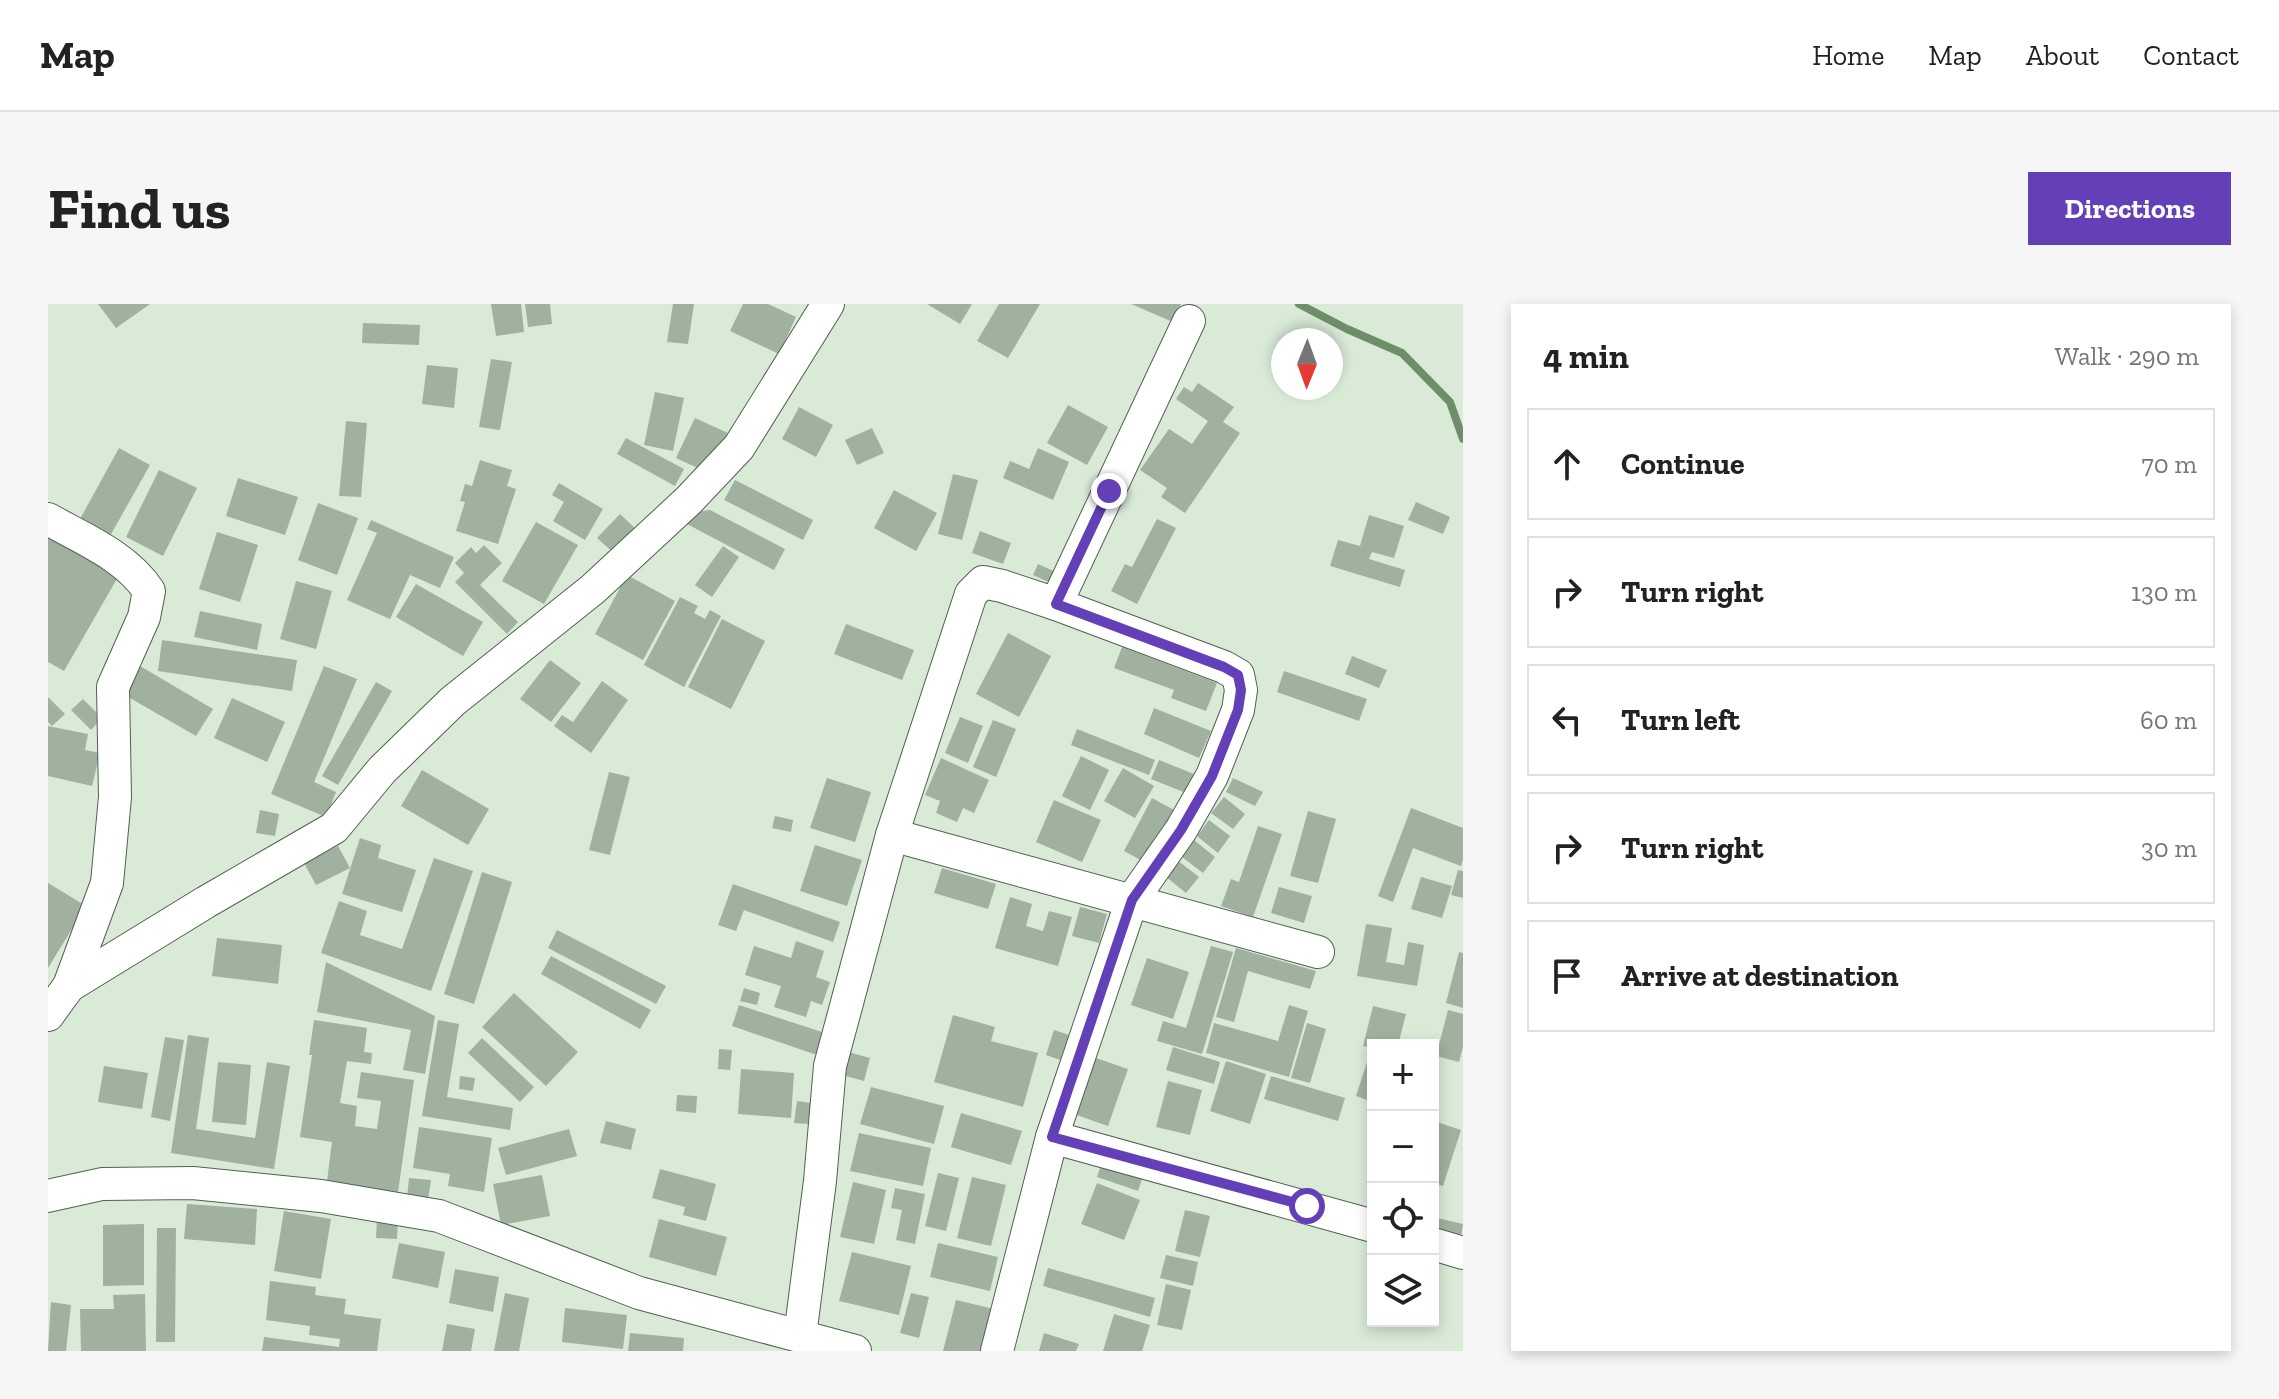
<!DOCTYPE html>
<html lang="en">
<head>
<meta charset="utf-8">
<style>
  :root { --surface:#fff; --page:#f6f6f6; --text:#222; --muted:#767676; --line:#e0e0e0; --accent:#6340b8 }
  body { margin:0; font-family:"Zilla Slab",serif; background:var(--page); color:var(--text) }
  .controls { position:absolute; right:24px; bottom:24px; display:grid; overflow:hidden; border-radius:0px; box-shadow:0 4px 12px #0003 }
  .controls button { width:72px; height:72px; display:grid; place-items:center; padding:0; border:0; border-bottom:2px solid var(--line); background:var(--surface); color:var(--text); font:40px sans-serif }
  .compass { position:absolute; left:1223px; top:24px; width:72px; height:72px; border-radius:50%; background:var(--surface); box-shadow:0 4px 12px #0003; rotate:181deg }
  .stop { position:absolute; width:24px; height:24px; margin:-18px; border:6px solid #6340b8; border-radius:50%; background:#fff }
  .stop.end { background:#6340b8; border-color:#fff; box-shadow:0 2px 8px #0008 }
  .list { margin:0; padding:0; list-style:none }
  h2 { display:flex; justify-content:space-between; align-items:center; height:104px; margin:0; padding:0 32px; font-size:34px }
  h2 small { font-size:26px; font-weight:400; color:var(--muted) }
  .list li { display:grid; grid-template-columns:52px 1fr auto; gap:24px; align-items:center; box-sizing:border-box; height:112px; margin:0 16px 16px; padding:0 16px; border:2px solid var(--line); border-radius:0px }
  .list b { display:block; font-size:30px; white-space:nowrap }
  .list em { font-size:26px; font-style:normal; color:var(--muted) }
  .icon { flex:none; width:44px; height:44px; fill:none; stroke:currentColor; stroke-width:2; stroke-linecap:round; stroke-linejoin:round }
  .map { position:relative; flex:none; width:1415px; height:1047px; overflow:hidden; border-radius:0px }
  header { display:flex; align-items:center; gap:48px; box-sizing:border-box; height:112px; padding:0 40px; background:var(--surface); border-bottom:2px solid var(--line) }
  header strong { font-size:38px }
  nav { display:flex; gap:44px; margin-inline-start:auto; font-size:28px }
  .intro { display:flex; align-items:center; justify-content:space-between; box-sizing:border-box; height:192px; padding:0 48px }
  h1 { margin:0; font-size:56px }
  .button { padding:20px 36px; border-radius:0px; background:var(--accent); color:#fff; font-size:28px; font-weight:700 }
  main { display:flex; gap:48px; padding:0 48px }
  aside { flex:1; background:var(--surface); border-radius:0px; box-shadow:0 4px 12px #0003 }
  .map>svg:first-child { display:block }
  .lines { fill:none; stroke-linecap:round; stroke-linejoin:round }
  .stream { stroke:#6d8e69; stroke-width:8 }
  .building { fill:#a1b19f }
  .minor-casing { stroke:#526050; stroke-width:34 }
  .minor { stroke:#fff; stroke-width:32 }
  .route { stroke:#6340b8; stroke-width:10 }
</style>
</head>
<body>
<header>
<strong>Map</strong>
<nav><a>Home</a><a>Map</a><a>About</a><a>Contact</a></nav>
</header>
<div class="intro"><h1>Find us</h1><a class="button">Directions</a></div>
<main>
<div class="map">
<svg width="1415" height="1047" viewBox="0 0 1415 1047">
  <rect width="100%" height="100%" fill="#d9ead7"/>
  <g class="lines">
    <path class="stream" d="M 1251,0 L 1299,25 L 1354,49 L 1402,98 L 1415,135"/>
  </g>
  <g class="building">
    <path d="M 50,0 L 102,0 L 68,24 Z"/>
    <path d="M 443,0 L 473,0 L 476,28 L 448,32 Z"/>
    <path d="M 477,0 L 502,0 L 504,20 L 480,23 Z"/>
    <path d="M 625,0 L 646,0 L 640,40 L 619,38 Z"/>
    <path d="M 695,0 L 720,0 L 748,13 L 731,50 L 682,27 Z"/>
    <path d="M 879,0 L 924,0 L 912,20 Z"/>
    <path d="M 951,0 L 992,0 L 960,54 L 929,37 Z"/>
    <path d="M 1083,0 L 1133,0 L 1125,18 Z"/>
    <path d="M 315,19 L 372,21 L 371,41 L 314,39 Z"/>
    <path d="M 443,55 L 464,58 L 452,126 L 431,123 Z"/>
    <path d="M 379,61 L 410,64 L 406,104 L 374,100 Z"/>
    <path d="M 1150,79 L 1186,103 L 1175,118 L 1192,129 L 1137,209 L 1113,193 L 1119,184 L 1092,166 L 1121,125 L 1144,140 L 1160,117 L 1128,95 L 1136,83 L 1144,88 Z"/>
    <path d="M 607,88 L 636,94 L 625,147 L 596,141 Z"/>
    <path d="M 1020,101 L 1060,123 L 1039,161 L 999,139 Z"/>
    <path d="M 751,103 L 785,121 L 768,153 L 734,135 Z"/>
    <path d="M 647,114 L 682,130 L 663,170 L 628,154 Z"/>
    <path d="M 298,117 L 319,119 L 313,193 L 291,192 Z"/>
    <path d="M 824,124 L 836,149 L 809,161 L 797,136 Z"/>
    <path d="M 578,134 L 636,165 L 627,182 L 569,150 Z"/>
    <path d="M 71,144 L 102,161 L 62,232 L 32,215 Z"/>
    <path d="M 990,144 L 1021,158 L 1005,196 L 955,174 L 962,157 L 981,165 Z"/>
    <path d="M 432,156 L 464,166 L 459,182 L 468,185 L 450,240 L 408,227 L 417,198 L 412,197 L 417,180 L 424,182 Z"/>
    <path d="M 111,166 L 149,184 L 115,252 L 78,233 Z"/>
    <path d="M 905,170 L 930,176 L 914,236 L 890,230 Z"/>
    <path d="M 190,174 L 250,193 L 237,231 L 178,212 Z"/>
    <path d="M 687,176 L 765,216 L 755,236 L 676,196 Z"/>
    <path d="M 511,179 L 555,205 L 537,236 L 505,217 L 516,198 L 504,191 Z"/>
    <path d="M 846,186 L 889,209 L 868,247 L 826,224 Z"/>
    <path d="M 1368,198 L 1402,213 L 1395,230 L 1360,216 Z"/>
    <path d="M 270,199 L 310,214 L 289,271 L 250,256 Z"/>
    <path d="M 662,206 L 737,245 L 726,266 L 639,220 L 645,208 Z"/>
    <path d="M 572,210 L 590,227 L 568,251 L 549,234 Z"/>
    <path d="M 1321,211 L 1356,222 L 1346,254 L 1324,248 L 1321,255 L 1357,266 L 1352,283 L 1282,262 L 1290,236 L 1312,242 Z"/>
    <path d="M 1109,215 L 1128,224 L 1089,300 L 1063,287 L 1077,260 L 1084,263 Z"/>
    <path d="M 323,216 L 406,253 L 392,284 L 362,271 L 342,315 L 299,296 L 329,229 L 319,225 Z"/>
    <path d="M 488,218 L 530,241 L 496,300 L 454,277 Z"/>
    <path d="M 932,227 L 963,239 L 955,260 L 924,249 Z"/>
    <path d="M 169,228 L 210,241 L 192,298 L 151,285 Z"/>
    <path d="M 0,233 L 70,273 L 16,367 L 0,358 Z"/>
    <path d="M 436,241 L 454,259 L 432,281 L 470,318 L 459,330 L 407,278 L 416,269 L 407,259 L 423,243 L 428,249 Z"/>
    <path d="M 675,242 L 691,253 L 664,293 L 647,281 Z"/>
    <path d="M 990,260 L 1010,269 L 1005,280 L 985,271 Z"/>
    <path d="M 579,271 L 627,297 L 595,356 L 547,330 Z"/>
    <path d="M 248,277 L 284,287 L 268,345 L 232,335 Z"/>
    <path d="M 368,280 L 435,318 L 415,352 L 348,313 Z"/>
    <path d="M 632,293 L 650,302 L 646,309 L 657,315 L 662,306 L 673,312 L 636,383 L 596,361 Z"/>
    <path d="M 152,307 L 214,320 L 209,346 L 146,333 Z"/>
    <path d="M 674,315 L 717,337 L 683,405 L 640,383 Z"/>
    <path d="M 798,320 L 866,346 L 854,376 L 786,350 Z"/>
    <path d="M 960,329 L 1003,352 L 971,413 L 928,390 Z"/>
    <path d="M 114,336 L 249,356 L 244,387 L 110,367 Z"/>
    <path d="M 1074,343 L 1169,379 L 1158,407 L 1123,394 L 1126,386 L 1066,364 Z"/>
    <path d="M 1304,352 L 1339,366 L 1331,384 L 1297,370 Z"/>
    <path d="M 502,356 L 533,379 L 503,418 L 472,395 Z"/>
    <path d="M 92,362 L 165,405 L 148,432 L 75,390 Z"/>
    <path d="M 276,362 L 309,375 L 266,478 L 288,488 L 278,513 L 223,490 Z"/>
    <path d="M 1236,367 L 1319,395 L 1311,417 L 1229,388 Z"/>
    <path d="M 554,377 L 580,396 L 543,449 L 506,422 L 514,411 L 525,418 Z"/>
    <path d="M 328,378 L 344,387 L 290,481 L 274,472 Z"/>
    <path d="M 0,393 L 17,410 L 4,422 L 0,418 Z"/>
    <path d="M 184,394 L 237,418 L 219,458 L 166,434 Z"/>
    <path d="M 35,395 L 54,414 L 43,426 L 23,406 Z"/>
    <path d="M 1106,404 L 1163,427 L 1151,454 L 1096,430 Z"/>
    <path d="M 912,413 L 935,422 L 920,459 L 897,449 Z"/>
    <path d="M 945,416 L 968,425 L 948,473 L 925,463 Z"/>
    <path d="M 0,422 L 40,430 L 37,446 L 52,449 L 44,482 L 0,472 Z"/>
    <path d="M 1029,425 L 1107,456 L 1101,471 L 1023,441 Z"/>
    <path d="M 1033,452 L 1061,466 L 1042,506 L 1014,492 Z"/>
    <path d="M 893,454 L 941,476 L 926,509 L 915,504 L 909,518 L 888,509 L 892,497 L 877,491 Z"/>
    <path d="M 1111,456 L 1151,472 L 1143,491 L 1103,475 Z"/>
    <path d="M 1075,464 L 1106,482 L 1087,514 L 1056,497 Z"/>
    <path d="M 374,466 L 441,505 L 420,541 L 353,502 Z"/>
    <path d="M 561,468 L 582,473 L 562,551 L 541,546 Z"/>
    <path d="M 779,474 L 823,488 L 807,538 L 762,524 Z"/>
    <path d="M 1185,474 L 1215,488 L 1207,502 L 1178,488 Z"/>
    <path d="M 1176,493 L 1197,510 L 1185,525 L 1163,509 Z"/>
    <path d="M 1104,494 L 1126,506 L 1098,559 L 1076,547 Z"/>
    <path d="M 1006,496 L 1053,516 L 1034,558 L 988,538 Z"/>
    <path d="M 1363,504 L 1415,524 L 1415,556 L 1413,562 L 1365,544 L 1345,598 L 1330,592 Z"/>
    <path d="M 212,506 L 231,510 L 227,532 L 208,529 Z"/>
    <path d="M 1260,507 L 1288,515 L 1270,579 L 1242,572 Z"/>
    <path d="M 727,512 L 745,516 L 743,528 L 724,524 Z"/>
    <path d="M 1161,516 L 1182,532 L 1170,549 L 1149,532 Z"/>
    <path d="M 1210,522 L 1234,530 L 1205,613 L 1173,602 L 1183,575 L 1191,578 Z"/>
    <path d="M 312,534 L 333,541 L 330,554 L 368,566 L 354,608 L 294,590 Z"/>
    <path d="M 1146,536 L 1167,553 L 1155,569 L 1134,553 Z"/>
    <path d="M 767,541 L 814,556 L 799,602 L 752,587 Z"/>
    <path d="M 290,542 L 302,564 L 268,581 L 256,559 Z"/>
    <path d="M 386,554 L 425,567 L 383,687 L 273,649 L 291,597 L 319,607 L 312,631 L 354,645 Z"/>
    <path d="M 1129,556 L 1151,573 L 1138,589 L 1117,572 Z"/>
    <path d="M 894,564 L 948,580 L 940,605 L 886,589 Z"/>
    <path d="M 1410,566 L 1415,567 L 1415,594 L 1403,591 Z"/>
    <path d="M 434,568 L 464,578 L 426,700 L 396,690 Z"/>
    <path d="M 1373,573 L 1404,582 L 1394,614 L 1363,605 Z"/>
    <path d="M 0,579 L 38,602 L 0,664 Z"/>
    <path d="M 685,580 L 792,618 L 785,638 L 696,606 L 688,627 L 670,621 Z"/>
    <path d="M 1231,583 L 1264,592 L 1256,619 L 1223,609 Z"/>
    <path d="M 962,593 L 984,600 L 978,622 L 995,627 L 1001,607 L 1024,613 L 1010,662 L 947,644 Z"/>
    <path d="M 1032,603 L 1059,610 L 1051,639 L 1024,632 Z"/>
    <path d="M 1318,620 L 1344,624 L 1338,658 L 1356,661 L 1360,638 L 1376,641 L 1369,682 L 1309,672 Z"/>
    <path d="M 509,626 L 618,682 L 608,700 L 500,644 Z"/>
    <path d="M 169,634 L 234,641 L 230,680 L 164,672 Z"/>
    <path d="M 748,637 L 776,647 L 768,673 L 782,678 L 774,701 L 763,697 L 758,713 L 726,703 L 733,682 L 697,671 L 706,642 L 743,654 Z"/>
    <path d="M 1163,642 L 1185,648 L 1154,750 L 1109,737 L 1115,717 L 1138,724 Z"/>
    <path d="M 1188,644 L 1268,667 L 1262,685 L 1200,667 L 1186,718 L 1168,713 Z"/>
    <path d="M 1411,648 L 1415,649 L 1415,704 L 1398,699 Z"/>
    <path d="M 503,652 L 603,706 L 592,725 L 493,670 Z"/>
    <path d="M 1099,654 L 1141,668 L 1125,715 L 1083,701 Z"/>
    <path d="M 278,658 L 387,712 L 377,770 L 355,766 L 363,726 L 269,708 Z"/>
    <path d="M 696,684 L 712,689 L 709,701 L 692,697 Z"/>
    <path d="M 466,689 L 530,748 L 498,782 L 434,723 Z"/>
    <path d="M 691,701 L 780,730 L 772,752 L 684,722 Z"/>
    <path d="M 1241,701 L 1260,707 L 1241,773 L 1158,749 L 1166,719 L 1230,737 Z"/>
    <path d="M 1325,702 L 1358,710 L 1350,741 L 1325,741 L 1325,744 L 1315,742 Z"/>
    <path d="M 1400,706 L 1415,710 L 1415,743 L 1411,758 L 1388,752 Z"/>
    <path d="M 905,711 L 947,723 L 943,737 L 990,749 L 975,803 L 886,778 Z"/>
    <path d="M 266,716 L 319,724 L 316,748 L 324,749 L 323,760 L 282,755 L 299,757 L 292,799 L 309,802 L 307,822 L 329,825 L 333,797 L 309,794 L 313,768 L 366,776 L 350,888 L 279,877 L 284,838 L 252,833 L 264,751 L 261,751 Z"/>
    <path d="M 390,716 L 411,720 L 399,793 L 465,804 L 462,826 L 374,812 Z"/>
    <path d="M 1259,719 L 1278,725 L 1262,779 L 1243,774 Z"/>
    <path d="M 1006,726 L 1021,731 L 1012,756 L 998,751 Z"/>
    <path d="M 140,731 L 161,734 L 148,825 L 207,834 L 219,758 L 242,762 L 226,865 L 123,849 Z"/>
    <path d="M 117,733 L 136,736 L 122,817 L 103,813 Z"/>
    <path d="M 434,734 L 486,783 L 472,798 L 420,749 Z"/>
    <path d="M 1125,743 L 1172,758 L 1166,780 L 1118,766 Z"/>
    <path d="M 671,745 L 684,746 L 682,766 L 670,765 Z"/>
    <path d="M 800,748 L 822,754 L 816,777 L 794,771 Z"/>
    <path d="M 1322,749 L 1325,749 L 1325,798 L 1308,792 Z"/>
    <path d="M 1042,752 L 1080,765 L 1060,822 L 1023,809 Z"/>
    <path d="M 1178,757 L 1218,770 L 1202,820 L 1162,807 Z"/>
    <path d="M 170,758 L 203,761 L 198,821 L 164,818 Z"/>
    <path d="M 56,762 L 100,769 L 94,805 L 50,798 Z"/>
    <path d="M 693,765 L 746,769 L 743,814 L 690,810 Z"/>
    <path d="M 412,772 L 427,774 L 425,787 L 411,785 Z"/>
    <path d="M 1223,772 L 1297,794 L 1290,817 L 1216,795 Z"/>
    <path d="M 1120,777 L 1154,786 L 1142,831 L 1108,823 Z"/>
    <path d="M 823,783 L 896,802 L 886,840 L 812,820 Z"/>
    <path d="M 629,791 L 649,792 L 648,809 L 628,807 Z"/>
    <path d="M 749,797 L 763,799 L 760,820 L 746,819 Z"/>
    <path d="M 913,809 L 974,827 L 963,861 L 903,843 Z"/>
    <path d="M 558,817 L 588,825 L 583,846 L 552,839 Z"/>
    <path d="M 1389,818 L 1413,826 L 1395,882 L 1385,879 L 1385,829 Z"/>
    <path d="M 371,823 L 444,834 L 436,888 L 400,882 L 402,870 L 365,864 Z"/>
    <path d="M 521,825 L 529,852 L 458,871 L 450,844 Z"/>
    <path d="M 811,829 L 883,844 L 875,882 L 802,867 Z"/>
    <path d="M 1055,855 L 1096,869 L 1090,887 L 1049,873 Z"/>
    <path d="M 612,865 L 668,880 L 658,917 L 635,911 L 637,903 L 604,894 Z"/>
    <path d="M 890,869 L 911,874 L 898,927 L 877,922 Z"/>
    <path d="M 494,871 L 502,912 L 453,921 L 445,880 Z"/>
    <path d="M 924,873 L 958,881 L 943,942 L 909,934 Z"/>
    <path d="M 361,874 L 383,876 L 380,896 L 359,894 Z"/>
    <path d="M 805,878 L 838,886 L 826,940 L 792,933 Z"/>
    <path d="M 1049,879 L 1092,896 L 1076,936 L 1033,920 Z"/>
    <path d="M 847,884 L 877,890 L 867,940 L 848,936 L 854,906 L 843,904 Z"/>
    <path d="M 139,900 L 209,905 L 207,941 L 136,935 Z"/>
    <path d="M 1137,906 L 1162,912 L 1152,953 L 1127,947 Z"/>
    <path d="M 236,907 L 283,915 L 273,975 L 226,967 Z"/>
    <path d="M 1385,913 L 1415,920 L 1412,938 L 1385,931 Z"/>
    <path d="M 329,914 L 350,916 L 349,935 L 328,934 Z"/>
    <path d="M 611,915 L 679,933 L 668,972 L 601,953 Z"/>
    <path d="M 96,920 L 96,981 L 55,982 L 55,921 Z"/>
    <path d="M 109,924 L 128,924 L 127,1038 L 108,1038 Z"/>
    <path d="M 351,939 L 397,948 L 390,984 L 344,974 Z"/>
    <path d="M 890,939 L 950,953 L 942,987 L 882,973 Z"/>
    <path d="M 804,948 L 863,962 L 851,1011 L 791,997 Z"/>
    <path d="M 1118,951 L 1150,958 L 1145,982 L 1112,974 Z"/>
    <path d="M 1000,964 L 1107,994 L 1102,1013 L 995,982 Z"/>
    <path d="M 407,965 L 451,973 L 445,1008 L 401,999 Z"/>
    <path d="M 222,977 L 268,983 L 267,991 L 298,995 L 296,1010 L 333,1015 L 329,1047 L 214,1047 L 216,1033 L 291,1043 L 292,1035 L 261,1031 L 262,1022 L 218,1016 Z"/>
    <path d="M 1118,980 L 1143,986 L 1134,1026 L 1109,1021 Z"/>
    <path d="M 457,989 L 481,994 L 471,1047 L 446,1047 Z"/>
    <path d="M 863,989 L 881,993 L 871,1034 L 852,1029 Z"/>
    <path d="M 97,990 L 98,1047 L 33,1047 L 32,1005 L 66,1005 L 65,991 Z"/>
    <path d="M 908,996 L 946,1005 L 935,1047 L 895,1047 Z"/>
    <path d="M 3,998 L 23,1001 L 18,1047 L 0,1047 Z"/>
    <path d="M 517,1004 L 579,1011 L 575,1045 L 514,1038 Z"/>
    <path d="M 1066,1010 L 1102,1021 L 1094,1047 L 1055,1047 Z"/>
    <path d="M 399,1020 L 427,1025 L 423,1047 L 394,1047 Z"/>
    <path d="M 582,1029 L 636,1034 L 635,1047 L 580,1047 Z"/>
    <path d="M 996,1029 L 1031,1040 L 1028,1047 L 991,1047 Z"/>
  </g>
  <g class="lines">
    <g class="minor-casing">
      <g id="minor">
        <path d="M 0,215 C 35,235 78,252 101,287 L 96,313 L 65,383 L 67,493 L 59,579 L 21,682 L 0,711"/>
        <path d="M 1008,300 L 1141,17"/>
        <path d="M 844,531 L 1270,648"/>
        <path d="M 21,682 L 158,598 L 286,524 L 334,466 L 405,397 L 545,285 L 641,196 L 691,143 L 780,0"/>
        <path d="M 1004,833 L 1325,922"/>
        <path d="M 0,892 L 54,880 L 145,879 L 273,892 L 391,912 L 591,989 L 807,1047"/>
        <path d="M 1385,940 L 1415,949"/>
        <path d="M 752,1032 L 772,877 L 782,762 L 844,531 L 923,290 L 935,278 L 954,282 L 1008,300 L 1176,363 L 1190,371 L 1193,386 L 1190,406 L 1164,472 L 1133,526 L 1084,596 L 1004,833 L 949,1047"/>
      </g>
    </g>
    <use href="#minor" class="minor"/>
  </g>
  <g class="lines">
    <path class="route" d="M 1061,187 L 1008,300 L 1176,363 L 1190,371 L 1193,386 L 1190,406 L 1164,472 L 1133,526 L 1084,596 L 1004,833 L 1259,902"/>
  </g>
</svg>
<div class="controls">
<button>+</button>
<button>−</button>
<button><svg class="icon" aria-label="locate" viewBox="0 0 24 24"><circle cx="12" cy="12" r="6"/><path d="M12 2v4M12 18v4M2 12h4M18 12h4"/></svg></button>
<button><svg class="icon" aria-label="layers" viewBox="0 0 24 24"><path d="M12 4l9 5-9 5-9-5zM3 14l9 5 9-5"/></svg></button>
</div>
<svg class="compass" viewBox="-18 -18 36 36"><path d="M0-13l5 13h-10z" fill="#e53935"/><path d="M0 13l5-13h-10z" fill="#767676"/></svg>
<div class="stop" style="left:1259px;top:902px"></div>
<div class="stop end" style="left:1061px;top:187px"></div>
</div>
<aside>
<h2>4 min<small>Walk · 290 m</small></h2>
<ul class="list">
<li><svg class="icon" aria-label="ahead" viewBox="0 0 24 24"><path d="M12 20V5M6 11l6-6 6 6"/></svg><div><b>Continue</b></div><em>70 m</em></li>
<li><svg class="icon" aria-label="right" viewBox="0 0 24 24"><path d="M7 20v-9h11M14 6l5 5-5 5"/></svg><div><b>Turn right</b></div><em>130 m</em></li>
<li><svg class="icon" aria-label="left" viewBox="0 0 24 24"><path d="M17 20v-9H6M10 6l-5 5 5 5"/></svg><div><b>Turn left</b></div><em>60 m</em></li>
<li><svg class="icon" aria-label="right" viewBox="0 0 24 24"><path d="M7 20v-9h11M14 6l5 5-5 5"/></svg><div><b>Turn right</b></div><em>30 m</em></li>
<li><svg class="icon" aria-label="arrive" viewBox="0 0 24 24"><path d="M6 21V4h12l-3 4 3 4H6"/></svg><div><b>Arrive at destination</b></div></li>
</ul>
</aside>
</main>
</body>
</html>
